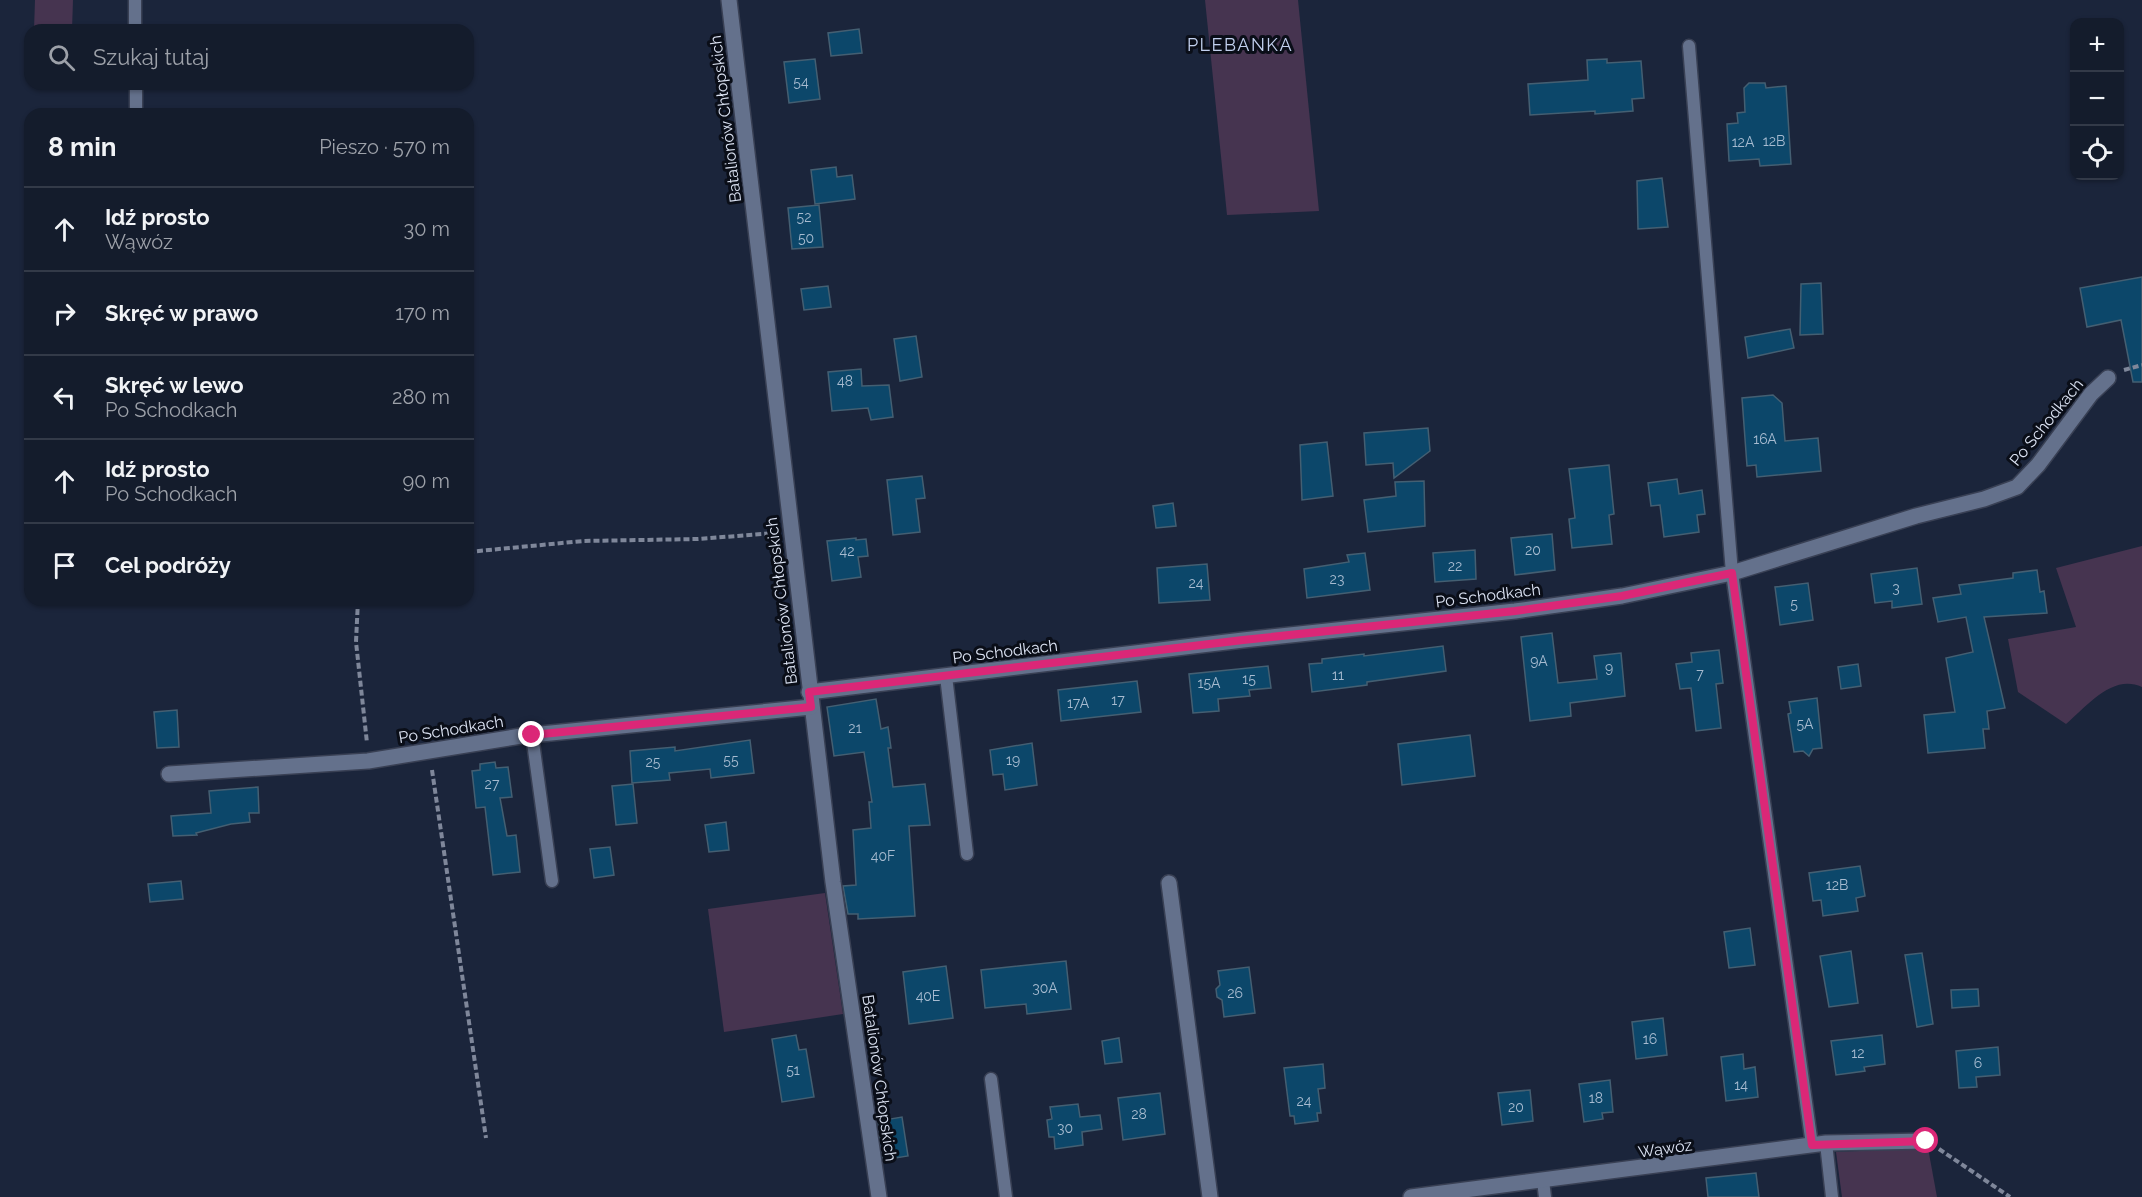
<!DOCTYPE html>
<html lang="pl">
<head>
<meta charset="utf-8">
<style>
  :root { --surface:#141c2c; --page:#212938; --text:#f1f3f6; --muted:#9da1a9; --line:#333a48 }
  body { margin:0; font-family:Raleway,sans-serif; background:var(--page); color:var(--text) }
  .controls { position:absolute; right:18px; top:18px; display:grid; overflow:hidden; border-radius:12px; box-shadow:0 2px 4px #0004 }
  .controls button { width:54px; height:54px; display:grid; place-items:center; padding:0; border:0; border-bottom:2px solid var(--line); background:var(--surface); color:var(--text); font:30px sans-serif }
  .stop { position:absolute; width:18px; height:18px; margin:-14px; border:4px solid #db2777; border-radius:50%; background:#fff }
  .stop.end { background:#db2777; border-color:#fff; box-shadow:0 2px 6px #0008 }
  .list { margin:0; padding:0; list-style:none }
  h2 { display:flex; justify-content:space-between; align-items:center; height:78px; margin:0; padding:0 24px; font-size:26px }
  h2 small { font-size:20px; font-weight:400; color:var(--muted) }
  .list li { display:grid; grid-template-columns:39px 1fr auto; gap:18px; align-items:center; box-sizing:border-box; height:84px; padding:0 24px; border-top:2px solid var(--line) }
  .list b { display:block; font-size:22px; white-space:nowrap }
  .list p { margin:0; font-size:20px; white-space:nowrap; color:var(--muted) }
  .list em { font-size:20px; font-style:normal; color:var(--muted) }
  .icon { flex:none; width:33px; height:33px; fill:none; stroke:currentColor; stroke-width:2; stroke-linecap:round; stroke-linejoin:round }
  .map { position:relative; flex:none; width:2142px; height:1197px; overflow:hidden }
  .search { position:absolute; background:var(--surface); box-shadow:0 2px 4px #0004; left:24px; top:24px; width:450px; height:66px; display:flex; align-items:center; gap:15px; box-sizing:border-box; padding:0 21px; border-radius:18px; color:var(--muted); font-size:22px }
  .panel { position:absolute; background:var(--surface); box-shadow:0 2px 4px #0004; left:24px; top:108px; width:450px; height:498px; border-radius:18px }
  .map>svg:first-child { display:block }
  .green { fill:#463450 }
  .building { fill:#0c476a; stroke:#445f72; stroke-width:1.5 }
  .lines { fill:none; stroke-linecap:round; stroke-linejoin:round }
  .service-casing { stroke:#394054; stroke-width:15 }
  .minor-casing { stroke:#394054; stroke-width:18 }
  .path { stroke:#7f879a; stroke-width:4; stroke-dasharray:6 3; stroke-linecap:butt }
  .service { stroke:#64718c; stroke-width:12 }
  .minor { stroke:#64718c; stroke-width:15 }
  .route { stroke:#db2777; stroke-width:8 }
  .labels { text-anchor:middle; stroke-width:6; stroke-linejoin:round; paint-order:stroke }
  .number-label { font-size:14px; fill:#a7bbd0 }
  .street-label { font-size:16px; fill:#dbe2f2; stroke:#0a0e18 }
  .neighbourhood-label { font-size:18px; letter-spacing:1.5px; fill:#c2d0ee; stroke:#0a0e18 }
</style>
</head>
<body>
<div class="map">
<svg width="2142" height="1197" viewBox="0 0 2142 1197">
  <rect width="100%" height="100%" fill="#1b253b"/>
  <g class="green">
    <path d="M 35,0 L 73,0 L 72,30 L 34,30 Z"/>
    <path d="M 1205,0 L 1298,0 L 1319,211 L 1227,215 Z"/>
    <path d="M 2142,546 L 2142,687 C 2113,673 2087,706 2066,724 L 2018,692 L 2008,639 L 2076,627 L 2056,568 Z"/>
    <path d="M 825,893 L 843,1014 L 724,1032 L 708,909 Z"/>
    <path d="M 1928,1148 L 1937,1197 L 1842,1197 L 1836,1152 Z"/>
  </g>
  <g class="building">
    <path d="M 859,29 L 862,53 L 831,56 L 828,33 Z"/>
    <path d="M 815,59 L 820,99 L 789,103 L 784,62 Z"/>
    <path d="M 1607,59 L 1607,63 L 1641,61 L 1644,98 L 1632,99 L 1633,111 L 1595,114 L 1595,111 L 1530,115 L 1528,84 L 1588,80 L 1587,60 Z"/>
    <path d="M 1749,83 L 1765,83 L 1766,88 L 1786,86 L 1791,164 L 1760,166 L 1759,159 L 1729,161 L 1727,124 L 1738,123 L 1737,113 L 1745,112 L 1744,88 Z"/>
    <path d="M 836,167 L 837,177 L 852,175 L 855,199 L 815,204 L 811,170 Z"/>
    <path d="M 1662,178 L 1668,227 L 1638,229 L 1637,181 Z"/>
    <path d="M 819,205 L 823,247 L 792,249 L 788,208 Z"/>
    <path d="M 2142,277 L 2142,382 L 2133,382 L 2121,320 L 2087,327 L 2080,288 Z"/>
    <path d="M 1821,283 L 1823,334 L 1800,335 L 1801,284 Z"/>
    <path d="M 828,286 L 831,307 L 804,310 L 801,289 Z"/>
    <path d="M 1790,329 L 1794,348 L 1748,358 L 1745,337 Z"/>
    <path d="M 916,336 L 922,377 L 900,381 L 894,339 Z"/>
    <path d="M 861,369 L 862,386 L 889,385 L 893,417 L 871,420 L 868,408 L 832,411 L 828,372 Z"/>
    <path d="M 1773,395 L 1782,403 L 1785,441 L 1818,438 L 1821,471 L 1757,477 L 1756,465 L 1747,466 L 1742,398 Z"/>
    <path d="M 1428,428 L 1430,451 L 1394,478 L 1393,463 L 1366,465 L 1364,433 Z"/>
    <path d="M 1327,442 L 1333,496 L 1302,500 L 1300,445 Z"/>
    <path d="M 1609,465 L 1614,514 L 1609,515 L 1612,544 L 1572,548 L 1569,519 L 1575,518 L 1569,469 Z"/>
    <path d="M 922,476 L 925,498 L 916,499 L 920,532 L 893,535 L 887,480 Z"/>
    <path d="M 1677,479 L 1679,494 L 1702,490 L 1705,514 L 1697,515 L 1699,532 L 1664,537 L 1660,505 L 1651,506 L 1648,483 Z"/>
    <path d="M 1424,481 L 1425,526 L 1368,532 L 1364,500 L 1396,496 L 1395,482 Z"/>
    <path d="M 1173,503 L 1176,526 L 1156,528 L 1153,506 Z"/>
    <path d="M 1552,534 L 1555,570 L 1515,575 L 1511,538 Z"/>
    <path d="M 856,538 L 856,540 L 866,539 L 868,556 L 858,557 L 861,577 L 832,581 L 827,541 Z"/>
    <path d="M 1475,550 L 1476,579 L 1435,582 L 1433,553 Z"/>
    <path d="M 1365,553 L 1370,590 L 1307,598 L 1304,569 L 1349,562 L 1347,555 Z"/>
    <path d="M 1207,564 L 1210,600 L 1159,603 L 1157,568 Z"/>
    <path d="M 1917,568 L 1922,604 L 1892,608 L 1892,601 L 1875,603 L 1871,574 Z"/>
    <path d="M 2037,570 L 2040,592 L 2044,591 L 2047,613 L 1984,617 L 2005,708 L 1987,711 L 1989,729 L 1983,729 L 1985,748 L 1928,753 L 1924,715 L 1955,712 L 1946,658 L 1973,652 L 1966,617 L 1938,622 L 1933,598 L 1961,594 L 1959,585 L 2013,578 L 2013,573 Z"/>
    <path d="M 1808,583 L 1813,620 L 1780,625 L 1775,587 Z"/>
    <path d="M 1552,633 L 1558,683 L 1597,679 L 1594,656 L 1621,653 L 1625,696 L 1570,703 L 1571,716 L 1530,721 L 1521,637 Z"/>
    <path d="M 1443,646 L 1446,671 L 1367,682 L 1367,685 L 1312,692 L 1309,664 L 1322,663 L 1322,659 L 1364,654 L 1364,656 Z"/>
    <path d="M 1719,650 L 1723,683 L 1716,684 L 1721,728 L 1696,731 L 1691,688 L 1680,689 L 1676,664 L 1692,662 L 1691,653 Z"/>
    <path d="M 1858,664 L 1861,686 L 1841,689 L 1838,667 Z"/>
    <path d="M 1268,666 L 1271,688 L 1249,690 L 1250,696 L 1218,699 L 1219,711 L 1193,713 L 1189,674 Z"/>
    <path d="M 1137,681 L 1141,712 L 1061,721 L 1058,690 Z"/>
    <path d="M 1817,698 L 1822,748 L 1813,749 L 1809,756 L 1803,751 L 1794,752 L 1788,714 L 1791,713 L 1789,702 Z"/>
    <path d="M 876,699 L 881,729 L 888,727 L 891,748 L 888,748 L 893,787 L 925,784 L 930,825 L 909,826 L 915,916 L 858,919 L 858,914 L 848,914 L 843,886 L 856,885 L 853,830 L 871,828 L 869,802 L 872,802 L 864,752 L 834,756 L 827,707 Z"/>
    <path d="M 177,710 L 179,747 L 157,748 L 154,712 Z"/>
    <path d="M 1470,735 L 1475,776 L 1402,785 L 1398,744 Z"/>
    <path d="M 750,740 L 754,773 L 711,778 L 710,769 L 669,773 L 670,780 L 632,783 L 630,751 L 675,747 L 675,751 Z"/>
    <path d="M 1032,743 L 1037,785 L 1005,790 L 1003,774 L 993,775 L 990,750 Z"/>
    <path d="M 495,762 L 496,768 L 508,767 L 512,797 L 500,798 L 507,836 L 516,835 L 520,872 L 493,875 L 485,807 L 476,808 L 472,771 L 480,770 L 480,764 Z"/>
    <path d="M 633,784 L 637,823 L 616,825 L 612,786 Z"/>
    <path d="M 258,787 L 259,813 L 249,813 L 250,822 L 231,824 L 196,833 L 197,835 L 173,836 L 171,816 L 211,813 L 209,791 Z"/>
    <path d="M 726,822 L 729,850 L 709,852 L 705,825 Z"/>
    <path d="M 610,847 L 614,875 L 594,878 L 590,849 Z"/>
    <path d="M 1860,866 L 1865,896 L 1856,898 L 1858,911 L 1823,916 L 1821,900 L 1813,901 L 1809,873 Z"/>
    <path d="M 181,881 L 183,899 L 150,902 L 148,884 Z"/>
    <path d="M 1750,928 L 1755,965 L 1729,968 L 1724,932 Z"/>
    <path d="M 1851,951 L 1858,1003 L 1829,1007 L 1820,956 Z"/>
    <path d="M 1922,953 L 1933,1024 L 1917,1027 L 1905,955 Z"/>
    <path d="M 1066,961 L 1071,1009 L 1027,1014 L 1026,1004 L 985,1008 L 981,970 Z"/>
    <path d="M 946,966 L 953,1018 L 909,1024 L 903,972 Z"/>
    <path d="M 1249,967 L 1255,1013 L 1224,1017 L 1222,1000 L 1217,997 L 1216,989 L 1220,985 L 1218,971 Z"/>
    <path d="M 1978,989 L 1979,1006 L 1952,1008 L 1951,990 Z"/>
    <path d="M 1663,1018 L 1667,1055 L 1636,1059 L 1632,1022 Z"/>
    <path d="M 796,1035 L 799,1050 L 806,1049 L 814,1097 L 782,1102 L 772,1039 Z"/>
    <path d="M 1882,1035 L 1885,1064 L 1864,1067 L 1865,1071 L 1836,1075 L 1831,1041 Z"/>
    <path d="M 1119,1038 L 1122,1062 L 1105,1064 L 1102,1041 Z"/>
    <path d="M 1998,1047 L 2000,1075 L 1976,1077 L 1977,1087 L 1959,1088 L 1956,1051 Z"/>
    <path d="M 1743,1054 L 1744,1069 L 1755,1067 L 1758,1097 L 1726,1101 L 1721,1057 Z"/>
    <path d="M 1323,1064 L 1325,1088 L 1318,1089 L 1321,1113 L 1317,1113 L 1318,1121 L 1295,1124 L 1294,1116 L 1290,1116 L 1284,1068 Z"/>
    <path d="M 1610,1080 L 1613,1112 L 1602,1113 L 1603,1119 L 1584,1122 L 1579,1084 Z"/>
    <path d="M 1530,1090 L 1533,1121 L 1502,1125 L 1498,1093 Z"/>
    <path d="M 1160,1093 L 1165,1134 L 1123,1140 L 1118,1098 Z"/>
    <path d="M 1078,1104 L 1080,1117 L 1100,1115 L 1102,1129 L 1082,1132 L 1083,1145 L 1055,1149 L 1054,1137 L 1049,1137 L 1047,1120 L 1052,1119 L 1050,1107 Z"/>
    <path d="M 902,1117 L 908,1156 L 883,1160 L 878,1121 Z"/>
    <path d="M 1756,1173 L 1759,1197 L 1708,1197 L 1706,1178 Z"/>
  </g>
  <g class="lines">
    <g class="service-casing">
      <g id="service">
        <path d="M 135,0 L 135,30"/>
        <path d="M 1689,46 L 1732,573 L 1812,1145"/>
        <path d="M 136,84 L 136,108"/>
        <path d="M 946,676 L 967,854"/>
        <path d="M 532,735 L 552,881"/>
        <path d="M 991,1079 L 1006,1197"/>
        <path d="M 1826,1143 L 1832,1197"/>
        <path d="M 1543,1181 L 1545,1197"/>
      </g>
    </g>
    <g class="minor-casing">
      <g id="minor">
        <path d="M 729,0 L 833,882 L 879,1197"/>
        <path d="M 809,692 L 1243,640 L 1515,611 L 1622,596 L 1732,573 L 1916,516 L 1984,499 L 2017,487 L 2038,465 L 2091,394 L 2108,378"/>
        <path d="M 169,774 L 368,761 L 521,736 L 811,707"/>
        <path d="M 1169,883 L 1210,1197"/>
        <path d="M 1411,1197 L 1826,1143 L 1926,1141"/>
      </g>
    </g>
    <g class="path">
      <path d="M 2124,370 L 2142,365"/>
      <path d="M 468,552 L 583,541 L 698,539 L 775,533"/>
      <path d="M 358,600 L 356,642 L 367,743"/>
      <path d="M 432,770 L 486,1138"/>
      <path d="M 1939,1149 L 2010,1197"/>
    </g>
    <use href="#service" class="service"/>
    <use href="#minor" class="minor"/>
  </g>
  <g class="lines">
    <path class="route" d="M 532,735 L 811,707 L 809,692 L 1243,640 L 1515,611 L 1622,596 L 1732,573 L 1812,1145 L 1926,1141"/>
  </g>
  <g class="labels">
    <g class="number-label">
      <text x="801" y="87">54</text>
      <text x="1774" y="146">12B</text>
      <text x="1743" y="147">12A</text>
      <text x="804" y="222">52</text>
      <text x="806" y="243">50</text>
      <text x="845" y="386">48</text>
      <text x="1765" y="444">16A</text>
      <text x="1533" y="555">20</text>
      <text x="847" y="556">42</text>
      <text x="1455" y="571">22</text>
      <text x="1337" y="584">23</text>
      <text x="1196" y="588">24</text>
      <text x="1896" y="593">3</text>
      <text x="1794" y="609">5</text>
      <text x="1539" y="666">9A</text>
      <text x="1609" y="673">9</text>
      <text x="1700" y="679">7</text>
      <text x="1338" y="680">11</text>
      <text x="1249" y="684">15</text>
      <text x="1209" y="688">15A</text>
      <text x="1118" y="705">17</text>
      <text x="1078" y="708">17A</text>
      <text x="1805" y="729">5A</text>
      <text x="855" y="733">21</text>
      <text x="731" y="765">55</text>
      <text x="1013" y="765">19</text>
      <text x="653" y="767">25</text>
      <text x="492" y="789">27</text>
      <text x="883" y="861">40F</text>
      <text x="1837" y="890">12B</text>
      <text x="1045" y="993">30A</text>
      <text x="1235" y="998">26</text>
      <text x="928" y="1001">40E</text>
      <text x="1650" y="1044">16</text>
      <text x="1858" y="1058">12</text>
      <text x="1978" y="1068">6</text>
      <text x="793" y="1075">51</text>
      <text x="1741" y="1090">14</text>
      <text x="1596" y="1103">18</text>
      <text x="1304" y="1106">24</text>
      <text x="1516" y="1112">20</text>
      <text x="1139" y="1119">28</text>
      <text x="1065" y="1133">30</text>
    </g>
    <g class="street-label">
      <text transform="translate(725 119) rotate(-97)" y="6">Batalionów Chłopskich</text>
      <text transform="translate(2046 422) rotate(-51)" y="6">Po Schodkach</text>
      <text transform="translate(1488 595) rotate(-7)" y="6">Po Schodkach</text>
      <text transform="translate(781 601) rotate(-97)" y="6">Batalionów Chłopskich</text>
      <text transform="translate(1005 651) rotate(-7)" y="6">Po Schodkach</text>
      <text transform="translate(451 729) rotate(-9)" y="6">Po Schodkach</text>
      <text transform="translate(880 1078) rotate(82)" y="6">Batalionów Chłopskich</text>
      <text transform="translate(1665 1148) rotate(-8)" y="6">Wąwóz</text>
    </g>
    <g class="neighbourhood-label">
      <text x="1240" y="51">PLEBANKA</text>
    </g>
  </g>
</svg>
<div class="controls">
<button>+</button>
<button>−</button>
<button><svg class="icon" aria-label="locate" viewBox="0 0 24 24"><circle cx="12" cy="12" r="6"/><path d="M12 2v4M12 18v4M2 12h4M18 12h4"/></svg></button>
</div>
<div class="stop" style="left:1926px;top:1141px"></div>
<div class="stop end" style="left:532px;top:735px"></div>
<div class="search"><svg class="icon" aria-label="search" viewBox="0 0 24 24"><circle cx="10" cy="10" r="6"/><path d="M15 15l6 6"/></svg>Szukaj tutaj</div>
<section class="panel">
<h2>8 min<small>Pieszo · 570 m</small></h2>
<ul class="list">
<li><svg class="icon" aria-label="ahead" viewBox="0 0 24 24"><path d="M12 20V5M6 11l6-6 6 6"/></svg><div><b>Idź prosto</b><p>Wąwóz</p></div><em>30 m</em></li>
<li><svg class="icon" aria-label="right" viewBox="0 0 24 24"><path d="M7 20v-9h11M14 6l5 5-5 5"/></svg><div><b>Skręć w prawo</b></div><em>170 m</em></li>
<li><svg class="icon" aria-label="left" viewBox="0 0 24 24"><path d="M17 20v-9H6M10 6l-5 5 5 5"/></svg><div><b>Skręć w lewo</b><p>Po Schodkach</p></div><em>280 m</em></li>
<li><svg class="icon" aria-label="ahead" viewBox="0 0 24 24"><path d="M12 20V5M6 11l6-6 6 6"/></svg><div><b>Idź prosto</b><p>Po Schodkach</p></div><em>90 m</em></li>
<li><svg class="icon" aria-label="arrive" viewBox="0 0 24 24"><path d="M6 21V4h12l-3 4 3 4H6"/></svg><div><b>Cel podróży</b></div></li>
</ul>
</section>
</div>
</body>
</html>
